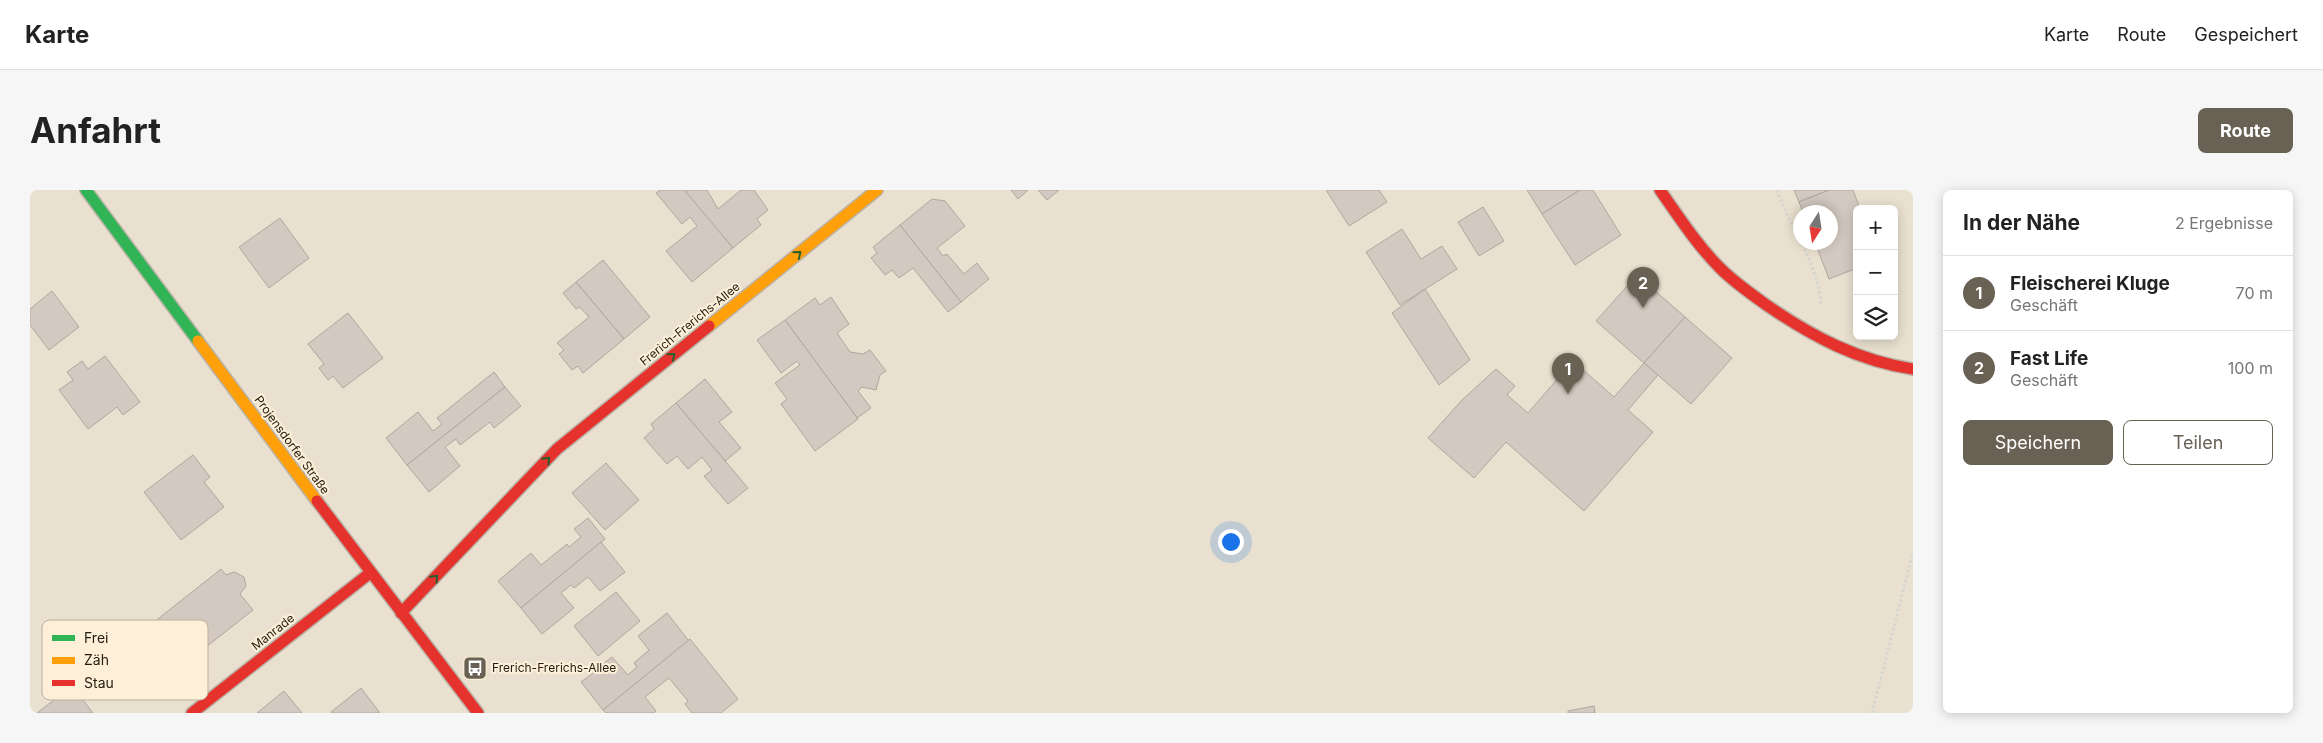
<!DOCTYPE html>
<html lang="de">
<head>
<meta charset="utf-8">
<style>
  :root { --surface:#fff; --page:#f6f6f6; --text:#222; --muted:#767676; --line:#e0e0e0; --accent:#686154 }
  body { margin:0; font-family:Inter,sans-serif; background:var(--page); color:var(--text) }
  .controls { position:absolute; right:15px; top:15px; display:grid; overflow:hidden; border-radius:8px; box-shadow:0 2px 12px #0003 }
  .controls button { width:45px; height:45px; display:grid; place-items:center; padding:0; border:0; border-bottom:1px solid var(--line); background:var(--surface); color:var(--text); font:25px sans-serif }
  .compass { position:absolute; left:1763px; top:15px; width:45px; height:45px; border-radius:50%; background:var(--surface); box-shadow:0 2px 12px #0003; rotate:192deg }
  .you { position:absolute; left:1200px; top:351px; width:18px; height:18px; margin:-12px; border:4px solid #fff; border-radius:50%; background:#1a73e8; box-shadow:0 0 0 8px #1a73e833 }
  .badge { display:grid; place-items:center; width:32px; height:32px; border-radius:50%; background:var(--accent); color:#fff; font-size:16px; font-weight:700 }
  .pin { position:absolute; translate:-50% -41px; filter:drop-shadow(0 1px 2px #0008) }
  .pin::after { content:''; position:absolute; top:26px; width:18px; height:15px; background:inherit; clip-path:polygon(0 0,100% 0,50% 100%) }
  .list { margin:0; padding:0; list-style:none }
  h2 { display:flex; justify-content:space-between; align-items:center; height:65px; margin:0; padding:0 20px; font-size:21px }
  h2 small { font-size:16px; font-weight:400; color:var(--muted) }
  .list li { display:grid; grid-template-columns:32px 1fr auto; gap:15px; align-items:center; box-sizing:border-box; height:75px; padding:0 20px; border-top:1px solid var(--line) }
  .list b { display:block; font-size:19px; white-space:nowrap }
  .list p { margin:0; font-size:16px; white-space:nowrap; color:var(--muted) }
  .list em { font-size:16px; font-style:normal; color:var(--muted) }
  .actions { display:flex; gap:10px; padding:15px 20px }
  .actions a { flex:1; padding:11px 0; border:1px solid var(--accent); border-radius:8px; text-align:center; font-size:18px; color:var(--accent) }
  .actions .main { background:var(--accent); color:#fff }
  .icon { flex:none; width:28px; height:28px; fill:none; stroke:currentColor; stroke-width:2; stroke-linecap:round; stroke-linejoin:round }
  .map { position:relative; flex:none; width:1883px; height:523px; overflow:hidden; border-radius:8px }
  header { display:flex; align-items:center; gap:30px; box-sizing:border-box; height:70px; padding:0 25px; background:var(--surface); border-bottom:1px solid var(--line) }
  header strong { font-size:24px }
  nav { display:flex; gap:28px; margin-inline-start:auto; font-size:18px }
  .intro { display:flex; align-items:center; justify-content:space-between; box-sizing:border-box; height:120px; padding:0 30px }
  h1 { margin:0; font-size:35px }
  .button { padding:12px 22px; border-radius:8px; background:var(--accent); color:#fff; font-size:18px; font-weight:700 }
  main { display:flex; gap:30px; padding:0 30px }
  aside { flex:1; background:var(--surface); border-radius:8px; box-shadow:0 2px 12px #0003 }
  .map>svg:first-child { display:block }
  .building { fill:#d4c9c0; stroke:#b1a69e }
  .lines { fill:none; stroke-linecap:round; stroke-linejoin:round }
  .fast-casing { stroke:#bab3a6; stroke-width:14 }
  .slow-casing { stroke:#bab3a6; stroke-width:14 }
  .jam-casing { stroke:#bab3a6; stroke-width:14 }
  .path { stroke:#d7d5d0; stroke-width:3; stroke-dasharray:2.5 2.5; stroke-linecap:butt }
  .fast { stroke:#30b455; stroke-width:11 }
  .slow { stroke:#ff9f0a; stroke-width:11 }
  .jam { stroke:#e5322d; stroke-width:11 }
  .oneway { stroke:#286030 }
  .labels { text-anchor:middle; stroke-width:4; stroke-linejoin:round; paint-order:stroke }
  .street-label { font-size:12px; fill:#221c11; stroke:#fef0d8 }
  .poi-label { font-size:12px; fill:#221c11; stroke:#fef0d8; text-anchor:start }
  .key { fill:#fef0d8; stroke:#bcb09c; stroke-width:1 }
  .key-label { font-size:14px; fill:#221c11 }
</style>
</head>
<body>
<header>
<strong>Karte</strong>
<nav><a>Karte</a><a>Route</a><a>Gespeichert</a></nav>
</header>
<div class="intro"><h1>Anfahrt</h1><a class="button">Route</a></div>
<main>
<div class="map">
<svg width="1883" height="523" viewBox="0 0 1883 523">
  <rect width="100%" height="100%" fill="#e9e0cf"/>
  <g class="building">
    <path d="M 630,0 L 655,0 L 703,58 L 662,92 L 636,61 L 667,36 L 660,27 L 652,34 L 626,3 Z"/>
    <path d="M 658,0 L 677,0 L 688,19 L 711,0 L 724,0 L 738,20 L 727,29 L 731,35 L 703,58 L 656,2 Z"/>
    <path d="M 981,0 L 998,0 L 988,9 Z"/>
    <path d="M 1008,0 L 1029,0 L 1017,10 Z"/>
    <path d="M 1296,0 L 1349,0 L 1357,12 L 1319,36 Z"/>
    <path d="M 1497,0 L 1550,0 L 1512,24 Z"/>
    <path d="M 1550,0 L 1563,0 L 1591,45 L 1545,75 L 1512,24 Z"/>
    <path d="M 1764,0 L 1799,0 L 1769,12 Z"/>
    <path d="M 1799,0 L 1823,0 L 1830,19 L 1827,19 L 1827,78 L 1799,89 L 1785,52 L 1800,52 L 1800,22 L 1773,22 L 1769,12 Z"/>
    <path d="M 902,9 L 915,11 L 935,36 L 907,58 L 913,66 L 917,64 L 934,84 L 947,73 L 959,89 L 931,112 L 870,35 Z"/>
    <path d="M 1453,17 L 1474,51 L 1449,66 L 1428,32 Z"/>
    <path d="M 250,28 L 279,68 L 239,98 L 209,57 Z"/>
    <path d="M 870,35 L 931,112 L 918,122 L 883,78 L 869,88 L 862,80 L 855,85 L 841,68 L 847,63 L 843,57 Z"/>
    <path d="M 1372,39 L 1391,69 L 1412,56 L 1427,79 L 1370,115 L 1336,62 Z"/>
    <path d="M 573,70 L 620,127 L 594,149 L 546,92 Z"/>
    <path d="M 1607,85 L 1655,127 L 1614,173 L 1566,131 Z"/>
    <path d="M 546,92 L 594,149 L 553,183 L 548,176 L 542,180 L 529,164 L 534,160 L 527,153 L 559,127 L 550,117 L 546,119 L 533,103 Z"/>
    <path d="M 1395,99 L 1440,170 L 1409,195 L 1362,123 Z"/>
    <path d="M 22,101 L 49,137 L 19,160 L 0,135 L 0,119 Z"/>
    <path d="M 801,107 L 819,134 L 807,143 L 820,162 L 833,164 L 840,160 L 856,181 L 850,185 L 846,200 L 832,197 L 828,201 L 841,218 L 827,228 L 755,130 L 785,108 L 790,115 Z"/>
    <path d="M 318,123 L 353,168 L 313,198 L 303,186 L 298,190 L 289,178 L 294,174 L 278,154 Z"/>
    <path d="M 1655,127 L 1702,168 L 1661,214 L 1614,173 Z"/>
    <path d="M 755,130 L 828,229 L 785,261 L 751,214 L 757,209 L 745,193 L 770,175 L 767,171 L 751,183 L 727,150 Z"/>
    <path d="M 75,166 L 110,212 L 93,225 L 87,217 L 58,239 L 29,200 L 43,190 L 37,182 L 52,171 L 58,179 Z"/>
    <path d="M 1543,171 L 1584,207 L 1614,173 L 1628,185 L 1598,220 L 1623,242 L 1554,321 L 1476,252 L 1444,288 L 1398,248 L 1432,210 L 1466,179 L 1485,196 L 1477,205 L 1498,223 Z"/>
    <path d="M 464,182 L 475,197 L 377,275 L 356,248 L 388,222 L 403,241 L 412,234 L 407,228 Z"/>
    <path d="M 675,189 L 702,222 L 689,232 L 711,258 L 695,271 L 646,213 Z"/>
    <path d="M 475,197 L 491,216 L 464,238 L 460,232 L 430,255 L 426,249 L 415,257 L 430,276 L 399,302 L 377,275 Z"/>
    <path d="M 646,213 L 718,298 L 698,314 L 674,286 L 682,280 L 672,267 L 658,279 L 647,266 L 637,274 L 614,248 L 624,239 L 621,234 Z"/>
    <path d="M 163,265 L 180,287 L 174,292 L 194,317 L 151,350 L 114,302 Z"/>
    <path d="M 576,273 L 609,310 L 575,340 L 542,303 Z"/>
    <path d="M 558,328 L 575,349 L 491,418 L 468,391 L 501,363 L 511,375 L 537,354 L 539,357 L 551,347 L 544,339 Z"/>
    <path d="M 571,352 L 595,382 L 570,401 L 558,387 L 544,398 L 541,395 L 531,403 L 544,418 L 512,444 L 491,418 Z"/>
    <path d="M 191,379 L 196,385 L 204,382 L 214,387 L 216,396 L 210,404 L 223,420 L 157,472 L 164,481 L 148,493 L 109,444 Z"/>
    <path d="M 586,402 L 610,431 L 568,466 L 544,436 Z"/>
    <path d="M 637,423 L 659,451 L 573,520 L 551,492 L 567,480 L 563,476 L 570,471 L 573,474 L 582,467 L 598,485 L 607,477 L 604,473 L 619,460 L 608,446 Z"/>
    <path d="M 660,449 L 708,509 L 691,523 L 662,523 L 655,514 L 658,511 L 639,488 L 615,507 L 626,521 L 624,523 L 576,523 L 573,520 Z"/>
    <path d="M 42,496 L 63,523 L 7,523 Z"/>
    <path d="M 331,498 L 350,523 L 302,523 L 301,522 Z"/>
    <path d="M 254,501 L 272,523 L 227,523 Z"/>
    <path d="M 1564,516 L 1565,523 L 1538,523 L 1538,521 Z"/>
  </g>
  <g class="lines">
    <g class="fast-casing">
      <path id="fast" d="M 56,0 L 168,151"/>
    </g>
    <g class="slow-casing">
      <g id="slow">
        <path d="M 679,136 L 847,0"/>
        <path d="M 168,151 L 287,311"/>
      </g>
    </g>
    <g class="jam-casing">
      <g id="jam">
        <path d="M 1630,0 C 1649,27 1667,55 1690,78 C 1705,93 1721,104 1738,116 C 1783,147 1829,171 1883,179"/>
        <path d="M 287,311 L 448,523"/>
        <path d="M 371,423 L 527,259 L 679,136"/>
        <path d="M 162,523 L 340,383"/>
      </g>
    </g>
    <g class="path">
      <path d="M 1747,0 C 1760,38 1788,73 1791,114"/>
      <path d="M 1771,55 L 1777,52"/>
      <path d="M 1842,523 L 1883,362"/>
    </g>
    <use href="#fast" class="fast"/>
    <use href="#slow" class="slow"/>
    <use href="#jam" class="jam"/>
  </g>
  <defs><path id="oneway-chevron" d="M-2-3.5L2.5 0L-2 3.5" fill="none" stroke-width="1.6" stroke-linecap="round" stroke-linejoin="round" transform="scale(1.25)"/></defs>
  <g class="oneway">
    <use href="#oneway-chevron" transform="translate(768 64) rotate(-39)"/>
    <use href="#oneway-chevron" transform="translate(642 166) rotate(-39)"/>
    <use href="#oneway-chevron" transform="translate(517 270) rotate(-47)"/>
    <use href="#oneway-chevron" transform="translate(405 388) rotate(-47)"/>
  </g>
  <defs>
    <g id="bus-square" transform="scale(1.25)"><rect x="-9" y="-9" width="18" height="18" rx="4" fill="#686154" stroke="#fef0d8"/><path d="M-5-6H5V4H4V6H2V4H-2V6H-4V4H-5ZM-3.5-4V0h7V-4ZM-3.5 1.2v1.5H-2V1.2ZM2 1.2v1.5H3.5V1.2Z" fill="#fff"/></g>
  </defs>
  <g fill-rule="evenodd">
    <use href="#bus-square" x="445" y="478"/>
  </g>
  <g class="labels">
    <g class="street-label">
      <text transform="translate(660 134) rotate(-39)" y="4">Frerich-Frerichs-Allee</text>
      <text transform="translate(262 255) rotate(54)" y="4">Projensdorfer Straße</text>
      <text transform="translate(243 442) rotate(-38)" y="4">Manrade</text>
    </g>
    <g class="poi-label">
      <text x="462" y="482">Frerich-Frerichs-Allee</text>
    </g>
  </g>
  <rect x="12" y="430" width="166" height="80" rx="8" class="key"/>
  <rect x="22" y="445" width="23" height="6" fill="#30b455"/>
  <rect x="22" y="467" width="23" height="7" fill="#ff9f0a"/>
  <rect x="22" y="490" width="23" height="6" fill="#e5322d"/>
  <g class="key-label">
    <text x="54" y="453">Frei</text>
    <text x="54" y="475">Zäh</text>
    <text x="54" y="498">Stau</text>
  </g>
</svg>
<div class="controls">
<button>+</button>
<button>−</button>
<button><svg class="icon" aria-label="layers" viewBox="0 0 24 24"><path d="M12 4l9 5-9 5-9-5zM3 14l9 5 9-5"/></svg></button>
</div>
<svg class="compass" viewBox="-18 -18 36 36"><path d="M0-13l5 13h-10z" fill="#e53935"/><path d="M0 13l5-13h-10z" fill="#767676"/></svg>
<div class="you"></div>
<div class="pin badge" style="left:1538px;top:204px">1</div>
<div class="pin badge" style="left:1613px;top:118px">2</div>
</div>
<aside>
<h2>In der Nähe<small>2 Ergebnisse</small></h2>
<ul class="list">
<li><span class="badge">1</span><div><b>Fleischerei Kluge</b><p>Geschäft</p></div><em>70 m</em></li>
<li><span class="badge">2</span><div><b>Fast Life</b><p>Geschäft</p></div><em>100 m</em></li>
</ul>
<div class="actions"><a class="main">Speichern</a><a>Teilen</a></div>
</aside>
</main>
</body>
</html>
